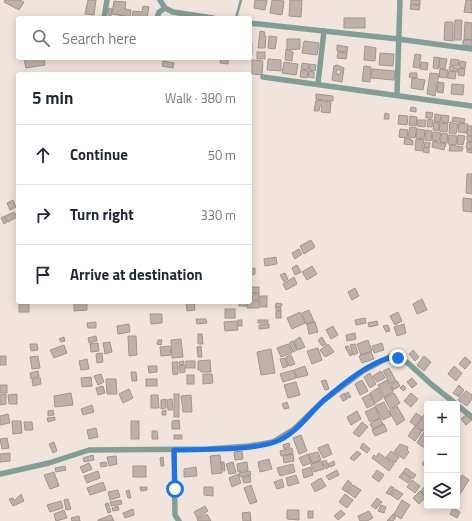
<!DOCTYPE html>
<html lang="en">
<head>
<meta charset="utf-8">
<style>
  :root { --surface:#fff; --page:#f6f6f7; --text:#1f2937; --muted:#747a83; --line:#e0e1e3 }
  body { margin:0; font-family:"Titillium Web",sans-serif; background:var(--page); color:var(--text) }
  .controls { position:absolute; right:12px; bottom:12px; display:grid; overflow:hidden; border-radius:4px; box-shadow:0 2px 10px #0003 }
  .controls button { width:36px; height:36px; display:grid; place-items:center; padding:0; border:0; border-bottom:1px solid var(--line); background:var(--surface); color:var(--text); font:20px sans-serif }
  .stop { position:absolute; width:12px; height:12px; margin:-9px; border:3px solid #1a73e8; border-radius:50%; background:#fff }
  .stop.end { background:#1a73e8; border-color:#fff; box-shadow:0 1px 4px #0008 }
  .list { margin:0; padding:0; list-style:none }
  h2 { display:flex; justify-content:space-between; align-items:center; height:52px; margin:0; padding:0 16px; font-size:17px }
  h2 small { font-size:13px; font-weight:400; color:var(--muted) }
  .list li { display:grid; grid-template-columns:26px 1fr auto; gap:12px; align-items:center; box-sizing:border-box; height:60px; padding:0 16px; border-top:1px solid var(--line) }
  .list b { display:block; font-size:15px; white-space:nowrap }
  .list em { font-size:13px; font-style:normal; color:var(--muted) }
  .icon { flex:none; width:22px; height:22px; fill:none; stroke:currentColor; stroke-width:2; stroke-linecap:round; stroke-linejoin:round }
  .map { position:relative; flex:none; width:472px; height:521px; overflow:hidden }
  .search { position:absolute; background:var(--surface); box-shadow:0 2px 10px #0003; left:16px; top:16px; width:236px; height:44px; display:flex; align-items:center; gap:10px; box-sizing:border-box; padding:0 14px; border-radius:4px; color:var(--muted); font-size:15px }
  .panel { position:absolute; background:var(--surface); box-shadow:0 2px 10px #0003; left:16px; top:72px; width:236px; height:232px; border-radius:4px }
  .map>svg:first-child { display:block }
  .building { fill:#bdb1aa; stroke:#a1958e; fill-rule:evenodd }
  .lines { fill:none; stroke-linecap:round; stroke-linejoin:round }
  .lane { stroke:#819f96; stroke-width:2.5 }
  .street { stroke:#819f96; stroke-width:5.5 }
  .route { stroke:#1a73e8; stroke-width:5 }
</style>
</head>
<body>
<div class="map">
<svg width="472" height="521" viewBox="0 0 472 521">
  <rect width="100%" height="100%" fill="#f1e4dc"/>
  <g class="building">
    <path d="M 5,0 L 20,0 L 24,2 L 19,10 L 4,2 Z"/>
    <path d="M 88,0 L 96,0 L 94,15 L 85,14 Z"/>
    <path d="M 255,0 L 267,0 L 265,10 L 254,8 Z"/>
    <path d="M 272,0 L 284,1 L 282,15 L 270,13 Z"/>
    <path d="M 290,0 L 302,0 L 301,17 L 289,16 Z"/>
    <path d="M 411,0 L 420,0 L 420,5 L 411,4 Z"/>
    <path d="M 466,0 L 472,0 L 472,13 L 464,12 Z"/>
    <path d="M 114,1 L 126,2 L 125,9 L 131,10 L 130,17 L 112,14 Z"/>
    <path d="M 411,4 L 420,6 L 419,10 L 410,9 Z"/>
    <path d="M 143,6 L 149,7 L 147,18 L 132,17 L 133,11 L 142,12 Z"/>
    <path d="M 109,8 L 112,9 L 111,16 L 108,15 Z"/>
    <rect x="344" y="18" width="21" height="10"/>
    <path d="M 455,20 L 462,20 L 461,40 L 454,40 Z"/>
    <path d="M 445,22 L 453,22 L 453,41 L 444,40 Z"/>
    <path d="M 465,22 L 472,23 L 472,40 L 464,39 Z"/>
    <path d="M 260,31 L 265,32 L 264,36 L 266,36 L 265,48 L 258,48 Z"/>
    <path d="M 250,36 L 251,43 L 252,43 L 252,55 L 250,55 Z"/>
    <path d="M 269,36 L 277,37 L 275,49 L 268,48 Z"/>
    <path d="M 287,39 L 300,39 L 300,49 L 287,50 Z"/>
    <path d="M 463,40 L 472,40 L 472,46 L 463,45 Z"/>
    <path d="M 304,41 L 319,43 L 317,55 L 302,53 Z"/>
    <path d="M 337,45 L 348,47 L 347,52 L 337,51 Z"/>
    <path d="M 365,46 L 376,48 L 375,61 L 364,60 Z"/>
    <path d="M 286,49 L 293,52 L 292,61 L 285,60 Z"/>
    <rect x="257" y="52" width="8" height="7"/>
    <path d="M 338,52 L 347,53 L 346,59 L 337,58 Z"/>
    <path d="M 380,53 L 394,54 L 393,66 L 379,65 Z"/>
    <path d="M 415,54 L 421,55 L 419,68 L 413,67 Z"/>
    <path d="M 434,57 L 440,58 L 438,69 L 433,68 Z"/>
    <path d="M 44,58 L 45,65 L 26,68 L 24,59 Z"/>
    <path d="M 221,58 L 229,58 L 228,64 L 220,63 Z"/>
    <path d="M 440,58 L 447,59 L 445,69 L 439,68 Z"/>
    <path d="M 268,59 L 281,60 L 281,71 L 267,70 Z"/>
    <path d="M 451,59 L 459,60 L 458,66 L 450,65 Z"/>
    <path d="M 252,60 L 263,61 L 262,75 L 252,74 Z"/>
    <path d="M 163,61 L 174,63 L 173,68 L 162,66 Z"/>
    <path d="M 460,61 L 466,62 L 465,68 L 459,67 Z"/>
    <path d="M 284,62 L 298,64 L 296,75 L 282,73 Z"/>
    <path d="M 421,62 L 428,63 L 427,70 L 420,69 Z"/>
    <path d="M 302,63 L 309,64 L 308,70 L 301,69 Z"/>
    <path d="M 310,64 L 316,65 L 315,71 L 309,70 Z"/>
    <path d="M 337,65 L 344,68 L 342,82 L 332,80 L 334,66 ZM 337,70 L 341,70 L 340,74 L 336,74 Z"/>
    <path d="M 364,66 L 371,67 L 370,82 L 362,81 Z"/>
    <path d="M 450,66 L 458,68 L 457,72 L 449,70 Z"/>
    <path d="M 459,68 L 465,69 L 464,76 L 458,75 Z"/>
    <path d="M 372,69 L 395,71 L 394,80 L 371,78 Z"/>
    <path d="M 440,69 L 448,70 L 446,78 L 439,77 Z"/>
    <path d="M 301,70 L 308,71 L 307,78 L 300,77 Z"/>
    <path d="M 309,71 L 314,72 L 314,78 L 308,77 Z"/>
    <path d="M 449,71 L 456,72 L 455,79 L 447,78 Z"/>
    <path d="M 410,73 L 417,73 L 417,78 L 409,77 Z"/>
    <path d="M 430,73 L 439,74 L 435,96 L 427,94 Z"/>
    <path d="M 412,78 L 425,80 L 423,90 L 411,88 Z"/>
    <path d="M 438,82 L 444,83 L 443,93 L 437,92 Z"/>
    <path d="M 452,84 L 464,85 L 463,95 L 451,94 Z"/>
    <path d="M 316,94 L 333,96 L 333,101 L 316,99 Z"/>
    <path d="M 316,100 L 331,102 L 330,113 L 321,112 L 322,106 L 320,106 L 319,111 L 314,111 Z"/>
    <path d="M 411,107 L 416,108 L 416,112 L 410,111 Z"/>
    <path d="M 426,112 L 433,113 L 432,118 L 426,118 Z"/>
    <path d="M 385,113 L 389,114 L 389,119 L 384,119 Z"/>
    <path d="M 435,114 L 441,115 L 440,122 L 434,121 Z"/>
    <path d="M 399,115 L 408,116 L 407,125 L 398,124 Z"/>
    <path d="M 442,115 L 449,116 L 448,123 L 441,122 Z"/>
    <path d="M 410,116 L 417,117 L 416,126 L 409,125 Z"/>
    <path d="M 453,117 L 465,119 L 464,123 L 452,121 Z"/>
    <path d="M 428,119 L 433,120 L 432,127 L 427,127 Z"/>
    <path d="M 417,120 L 426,120 L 425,127 L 417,126 Z"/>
    <path d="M 434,122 L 440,123 L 438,131 L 433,130 Z"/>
    <path d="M 450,122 L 458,124 L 456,134 L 449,133 Z"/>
    <path d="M 440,123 L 448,124 L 447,132 L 439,131 Z"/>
    <path d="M 459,123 L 468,124 L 467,133 L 458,132 Z"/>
    <path d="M 468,126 L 472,126 L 472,136 L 467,135 Z"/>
    <path d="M 410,127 L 417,128 L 415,138 L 408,137 Z"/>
    <path d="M 400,129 L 408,130 L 407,138 L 399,137 Z"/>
    <path d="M 417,129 L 425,130 L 424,139 L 416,138 Z"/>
    <path d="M 426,130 L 432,131 L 431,141 L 425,140 Z"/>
    <path d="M 433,132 L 441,133 L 439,141 L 432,140 Z"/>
    <path d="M 442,133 L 448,134 L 447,143 L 440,142 Z"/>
    <path d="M 449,135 L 457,136 L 456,145 L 448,144 Z"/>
    <path d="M 458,135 L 465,136 L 463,145 L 457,144 Z"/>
    <path d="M 467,136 L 472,136 L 472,142 L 467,141 Z"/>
    <path d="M 405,138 L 411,139 L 413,141 L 413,145 L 404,144 Z"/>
    <path d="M 416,139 L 424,140 L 422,151 L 415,150 Z"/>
    <path d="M 433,141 L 446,144 L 444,150 L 432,147 Z"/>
    <path d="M 425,142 L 430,143 L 429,148 L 424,147 Z"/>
    <path d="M 467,142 L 472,143 L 472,149 L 466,148 Z"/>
    <path d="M 450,145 L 463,147 L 462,151 L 449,151 Z"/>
    <path d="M 424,147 L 429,148 L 429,153 L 423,152 Z"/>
    <path d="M 467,149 L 472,150 L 472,153 L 467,152 Z"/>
    <path d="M 467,174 L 472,174 L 472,194 L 466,193 Z"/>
    <path d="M 463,198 L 472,199 L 472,212 L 463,211 Z"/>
    <path d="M 13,200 L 16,207 L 10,210 L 7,203 Z"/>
    <path d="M 14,212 L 17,217 L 8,222 L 5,216 Z"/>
    <path d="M 4,216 L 7,222 L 4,224 L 1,218 Z"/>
    <path d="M 311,240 L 315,247 L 304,254 L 300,246 Z"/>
    <path d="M 299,249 L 302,254 L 295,259 L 292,253 Z"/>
    <path d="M 276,257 L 277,264 L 265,266 L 264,259 Z"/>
    <path d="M 297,265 L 301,272 L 295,275 L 292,268 Z"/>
    <path d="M 312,266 L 317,274 L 307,280 L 302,272 Z"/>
    <path d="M 255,268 L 255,274 L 250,275 L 250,269 Z"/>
    <path d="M 285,273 L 288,279 L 284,282 L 280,275 Z"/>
    <path d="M 294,277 L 297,284 L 286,290 L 283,284 Z"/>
    <rect x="250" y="287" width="9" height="6"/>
    <path d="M 355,288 L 359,296 L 352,300 L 348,292 Z"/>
    <rect x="250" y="293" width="9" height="7"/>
    <rect x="260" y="296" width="7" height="11"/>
    <path d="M 422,299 L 427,310 L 417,314 L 413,304 Z"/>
    <path d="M 250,301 L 259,301 L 259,308 L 247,308 L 248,302 Z"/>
    <rect x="19" y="302" width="10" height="10"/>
    <path d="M 74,302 L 87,302 L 87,310 L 74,311 Z"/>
    <path d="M 186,302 L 194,302 L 195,310 L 187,311 Z"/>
    <path d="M 239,302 L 246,302 L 247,306 L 239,306 Z"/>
    <path d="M 276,303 L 282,304 L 281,307 L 275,307 Z"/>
    <path d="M 276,307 L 281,308 L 281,311 L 276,310 Z"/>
    <rect x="225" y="309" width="10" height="9"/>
    <path d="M 309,310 L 314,321 L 306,324 L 302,313 Z"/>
    <rect x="276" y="311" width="5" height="7"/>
    <path d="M 300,312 L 305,323 L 292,329 L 287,318 Z"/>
    <path d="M 398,312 L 402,321 L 395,325 L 390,316 Z"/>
    <path d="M 150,314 L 162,314 L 162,323 L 151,324 Z"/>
    <path d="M 365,318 L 366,323 L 356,325 L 355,320 Z"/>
    <path d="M 196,319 L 206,319 L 207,323 L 197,324 Z"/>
    <rect x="238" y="320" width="4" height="6"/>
    <rect x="258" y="320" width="10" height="3"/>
    <path d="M 237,321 L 238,330 L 225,331 L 224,322 Z"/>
    <path d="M 377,321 L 378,325 L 369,327 L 368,323 Z"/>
    <path d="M 96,322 L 96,328 L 88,328 L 87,323 Z"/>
    <path d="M 315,322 L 318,332 L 309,334 L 307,324 Z"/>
    <path d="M 129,324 L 130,332 L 118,334 L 117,326 Z"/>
    <path d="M 269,324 L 269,328 L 259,329 L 259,325 Z"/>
    <path d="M 404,324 L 406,333 L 397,336 L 394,327 Z"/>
    <path d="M 388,325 L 390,331 L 386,332 L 383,326 Z"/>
    <path d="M 333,326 L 338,335 L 331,339 L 326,330 Z"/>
    <path d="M 355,333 L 356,339 L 347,341 L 346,335 Z"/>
    <path d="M 198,334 L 202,334 L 203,344 L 198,344 Z"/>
    <path d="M 96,336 L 97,341 L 89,343 L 88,338 Z"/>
    <path d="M 128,336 L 136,336 L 137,355 L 129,356 Z"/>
    <path d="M 64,337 L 65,341 L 61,342 L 59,339 Z"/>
    <path d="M 300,337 L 305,347 L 298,350 L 294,341 Z"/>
    <path d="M 322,337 L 326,344 L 322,346 L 318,340 Z"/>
    <path d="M 181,339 L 183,357 L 172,358 L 171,340 Z"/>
    <path d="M 158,340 L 162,340 L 161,345 L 157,344 Z"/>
    <path d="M 368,340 L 372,351 L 361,355 L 357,344 Z"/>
    <path d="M 293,341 L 297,350 L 293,352 L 289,343 Z"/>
    <path d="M 110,342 L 112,352 L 105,354 L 103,343 Z"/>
    <path d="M 98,343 L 99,351 L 91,352 L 90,344 Z"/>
    <path d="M 382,343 L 384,350 L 374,353 L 372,346 Z"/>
    <path d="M 30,344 L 37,344 L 38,350 L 31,351 Z"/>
    <path d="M 288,344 L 292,353 L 281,357 L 277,348 Z"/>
    <path d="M 328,344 L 334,352 L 325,357 L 320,350 Z"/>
    <path d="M 355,344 L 358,353 L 353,355 L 350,345 Z"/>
    <path d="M 64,345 L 67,353 L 54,358 L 50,350 Z"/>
    <path d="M 170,346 L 171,355 L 161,356 L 160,347 Z"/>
    <path d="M 201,346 L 202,357 L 198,357 L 197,347 Z"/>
    <path d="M 348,346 L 352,355 L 350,356 L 345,347 Z"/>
    <path d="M 318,348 L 322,360 L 312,364 L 307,351 Z"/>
    <path d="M 271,349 L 275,373 L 261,375 L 257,352 Z"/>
    <path d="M 413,350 L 419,357 L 415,361 L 409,354 Z"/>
    <path d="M 371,352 L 374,359 L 362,363 L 359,356 Z"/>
    <path d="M 102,353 L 103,362 L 97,363 L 96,354 Z"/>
    <path d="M 291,355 L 295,364 L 289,366 L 286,357 Z"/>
    <rect x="0" y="356" width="6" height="9"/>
    <path d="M 38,356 L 40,368 L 32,369 L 30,357 Z"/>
    <path d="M 424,356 L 431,362 L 424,371 L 417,365 Z"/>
    <path d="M 465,357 L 471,362 L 465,369 L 459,364 Z"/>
    <path d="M 285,358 L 288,366 L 283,368 L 280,359 Z"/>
    <path d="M 87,359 L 89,369 L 81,370 L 79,361 Z"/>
    <path d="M 210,360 L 211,372 L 201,372 L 201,370 L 198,370 L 198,361 Z"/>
    <path d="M 184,361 L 184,364 L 180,365 L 179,362 Z"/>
    <rect x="186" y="361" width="9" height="7"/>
    <path d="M 172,362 L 178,362 L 178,374 L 173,375 Z"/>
    <path d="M 185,365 L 185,372 L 180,373 L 179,366 Z"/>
    <path d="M 148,366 L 157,366 L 157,372 L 149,373 Z"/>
    <path d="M 305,366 L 308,375 L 297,378 L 294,370 Z"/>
    <path d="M 454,366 L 462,373 L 456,381 L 448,374 Z"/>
    <path d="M 389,368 L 396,381 L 390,384 L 383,371 Z"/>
    <path d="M 293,370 L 296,378 L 283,382 L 280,374 Z"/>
    <path d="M 38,371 L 39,376 L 31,379 L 30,373 Z"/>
    <path d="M 381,371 L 385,378 L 377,382 L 373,376 Z"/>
    <path d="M 131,372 L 136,372 L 137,381 L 132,381 Z"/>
    <path d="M 370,373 L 376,384 L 370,388 L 364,377 Z"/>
    <path d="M 101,374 L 104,382 L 98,385 L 94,376 Z"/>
    <path d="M 203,374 L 212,374 L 213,383 L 203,384 Z"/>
    <rect x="187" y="375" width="7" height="9"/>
    <path d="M 40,377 L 41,384 L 33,386 L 32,380 Z"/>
    <path d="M 91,377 L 92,386 L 82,387 L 81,378 Z"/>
    <path d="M 412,378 L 417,384 L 412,388 L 407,382 Z"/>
    <path d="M 106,379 L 116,379 L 117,394 L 107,394 Z"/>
    <rect x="146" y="379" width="11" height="7"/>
    <path d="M 326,380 L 329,389 L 325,390 L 321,381 Z"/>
    <path d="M 362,380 L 368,391 L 360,395 L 355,384 Z"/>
    <path d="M 387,380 L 393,392 L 384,397 L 378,385 Z"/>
    <path d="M 397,381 L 400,386 L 393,390 L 391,385 Z"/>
    <path d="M 296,382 L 300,395 L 288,398 L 284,385 Z"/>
    <rect x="0" y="385" width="7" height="8"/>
    <path d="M 403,385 L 406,388 L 404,391 L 400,388 Z"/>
    <path d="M 459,385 L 464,390 L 459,397 L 453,393 Z"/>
    <path d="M 103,386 L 105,393 L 98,395 L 96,388 Z"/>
    <path d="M 378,388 L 383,398 L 375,403 L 370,393 Z"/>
    <path d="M 129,389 L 133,398 L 123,403 L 119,394 Z"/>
    <path d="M 466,391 L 472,395 L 472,399 L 467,406 L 458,400 Z"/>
    <path d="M 348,392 L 351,397 L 348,398 L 345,394 Z"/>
    <path d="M 71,393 L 73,405 L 55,407 L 54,396 Z"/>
    <path d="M 344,393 L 347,399 L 343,401 L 340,396 Z"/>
    <path d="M 394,393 L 400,403 L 390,409 L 384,398 Z"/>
    <path d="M 411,393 L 418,399 L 411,407 L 404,401 Z"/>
    <path d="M 6,394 L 6,404 L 0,405 L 0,395 Z"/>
    <path d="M 17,394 L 17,404 L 9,404 L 8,395 Z"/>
    <rect x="174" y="394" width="5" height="23"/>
    <path d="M 370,394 L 375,404 L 367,408 L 362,398 Z"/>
    <path d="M 151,395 L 158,395 L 159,408 L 151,408 Z"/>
    <path d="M 191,395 L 192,412 L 183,412 L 181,396 Z"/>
    <path d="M 166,399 L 166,408 L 161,409 L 161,400 Z"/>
    <path d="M 172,399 L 173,410 L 168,410 L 167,400 Z"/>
    <path d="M 287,402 L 289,408 L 284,409 L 282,404 Z"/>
    <path d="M 384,402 L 391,416 L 383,420 L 375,406 Z"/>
    <path d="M 92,405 L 94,412 L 83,415 L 81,409 Z"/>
    <path d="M 397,406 L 405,420 L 397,425 L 389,411 Z"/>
    <path d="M 375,407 L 380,418 L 370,422 L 365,412 Z"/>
    <path d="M 53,410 L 54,415 L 48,416 L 48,411 Z"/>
    <path d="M 166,410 L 166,415 L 162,415 L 162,411 Z"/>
    <path d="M 357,411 L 361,419 L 351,425 L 347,417 Z"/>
    <path d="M 416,413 L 422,417 L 416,426 L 410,422 Z"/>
    <path d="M 8,414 L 10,423 L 0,425 L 0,416 Z"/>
    <path d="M 467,414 L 472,420 L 466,425 L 461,419 Z"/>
    <path d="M 424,415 L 427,417 L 427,425 L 423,431 L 417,426 Z"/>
    <path d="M 55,417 L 55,420 L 48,422 L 47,418 Z"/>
    <path d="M 380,418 L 383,424 L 373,429 L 370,424 Z"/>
    <path d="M 179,420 L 180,429 L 172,429 L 172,421 Z"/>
    <path d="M 12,421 L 21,421 L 22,433 L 13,434 Z"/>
    <rect x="131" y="421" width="8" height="18"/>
    <path d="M 24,422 L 32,422 L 33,430 L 25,430 Z"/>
    <path d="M 362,422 L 368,427 L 359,437 L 353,433 Z"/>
    <path d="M 384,424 L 387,431 L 375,436 L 372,430 Z"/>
    <path d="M 415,426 L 422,431 L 415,441 L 408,436 Z"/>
    <path d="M 96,428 L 98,437 L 89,439 L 87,430 Z"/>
    <path d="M 427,428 L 427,436 L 423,433 Z"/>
    <path d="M 152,431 L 157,431 L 158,439 L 152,439 Z"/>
    <path d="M 422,434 L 427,437 L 425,448 L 417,443 Z"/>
    <rect x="174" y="435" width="8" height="4"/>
    <path d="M 301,435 L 307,451 L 299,454 L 293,438 Z"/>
    <path d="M 7,438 L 9,448 L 2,449 L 0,439 Z"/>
    <path d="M 54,442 L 57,451 L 53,453 L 49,444 Z"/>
    <path d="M 289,443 L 290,447 L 284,449 L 283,445 Z"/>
    <path d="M 363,443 L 370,449 L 367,453 L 360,448 Z"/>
    <path d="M 328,444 L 332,454 L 323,458 L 318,448 Z"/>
    <path d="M 400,444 L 408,447 L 407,450 L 409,452 L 404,459 L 394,452 Z"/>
    <path d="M 292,448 L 293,453 L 281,456 L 280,451 Z"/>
    <path d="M 242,451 L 243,459 L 235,460 L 234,452 Z"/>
    <path d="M 357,451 L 361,454 L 354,461 L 350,458 Z"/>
    <path d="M 391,451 L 399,457 L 395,463 L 386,457 Z"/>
    <path d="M 318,452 L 321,460 L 312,463 L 309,454 Z"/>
    <path d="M 10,453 L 10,461 L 0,462 L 0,454 Z"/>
    <path d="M 379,453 L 394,464 L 389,471 L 372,458 L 374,455 L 376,457 Z"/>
    <path d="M 293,454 L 294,461 L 284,463 L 283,456 Z"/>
    <path d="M 308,454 L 311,463 L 303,466 L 299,458 Z"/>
    <path d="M 93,455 L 94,460 L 84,462 L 83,458 Z"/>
    <path d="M 220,455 L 222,473 L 212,474 L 210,456 Z"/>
    <path d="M 116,456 L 117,464 L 109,466 L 107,457 Z"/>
    <path d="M 163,457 L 164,466 L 161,466 L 160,458 Z"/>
    <path d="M 427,457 L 427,469 L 422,464 Z"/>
    <path d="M 269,459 L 272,469 L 260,472 L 258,462 Z"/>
    <path d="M 326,460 L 329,467 L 326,469 L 322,462 Z"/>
    <path d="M 321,461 L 324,469 L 314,472 L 311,464 Z"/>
    <path d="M 334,461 L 335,465 L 330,467 L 328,464 Z"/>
    <path d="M 106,462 L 107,466 L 101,467 L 100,463 Z"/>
    <path d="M 221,462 L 224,462 L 225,471 L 223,471 Z"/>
    <path d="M 233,462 L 236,473 L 229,474 L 226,464 Z"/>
    <path d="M 247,462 L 248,470 L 238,472 L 237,464 Z"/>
    <path d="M 89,463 L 92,469 L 83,473 L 80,467 Z"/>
    <path d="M 293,464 L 295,472 L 280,476 L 277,468 Z"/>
    <path d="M 65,466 L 66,470 L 56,472 L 55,468 Z"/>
    <rect x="133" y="466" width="13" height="11"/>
    <path d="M 196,467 L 197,476 L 184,477 L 184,469 Z"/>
    <path d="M 311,467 L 313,475 L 304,478 L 302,470 Z"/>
    <path d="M 406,468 L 416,475 L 413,479 L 403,472 Z"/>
    <path d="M 337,470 L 339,475 L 329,480 L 326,476 Z"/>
    <path d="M 377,470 L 384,475 L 379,482 L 372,477 Z"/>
    <path d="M 98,471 L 100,478 L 87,483 L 84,476 Z"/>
    <path d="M 250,471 L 251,475 L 240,477 L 239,473 Z"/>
    <path d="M 54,472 L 59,486 L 50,489 L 44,475 Z"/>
    <path d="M 403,472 L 411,479 L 408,483 L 399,477 Z"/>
    <path d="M 238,474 L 241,483 L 232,487 L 229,478 Z"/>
    <path d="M 296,475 L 299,483 L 288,486 L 286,478 Z"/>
    <path d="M 462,475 L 469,480 L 460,494 L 457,492 L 457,483 Z"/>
    <path d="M 250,476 L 251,482 L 244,483 L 242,478 Z"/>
    <path d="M 321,478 L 326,486 L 315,492 L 311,484 Z"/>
    <path d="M 282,479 L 284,487 L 277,489 L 274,482 Z"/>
    <path d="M 348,480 L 352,484 L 346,492 L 342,489 Z"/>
    <path d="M 412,480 L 420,486 L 415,493 L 407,487 Z"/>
    <path d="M 103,482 L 106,490 L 90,495 L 87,488 Z"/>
    <path d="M 251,485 L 257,502 L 250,504 L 244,488 Z"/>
    <path d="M 353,485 L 361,490 L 355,498 L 347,492 Z"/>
    <path d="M 426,485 L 427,486 L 427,496 L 421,491 Z"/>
    <path d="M 391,486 L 394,488 L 390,495 L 386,493 Z"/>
    <path d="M 140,487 L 147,487 L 147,490 L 141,491 Z"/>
    <path d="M 204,487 L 213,487 L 213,496 L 204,495 Z"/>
    <path d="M 395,489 L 403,494 L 398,500 L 391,495 Z"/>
    <path d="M 118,490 L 120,497 L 110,500 L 108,492 Z"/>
    <path d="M 129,490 L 131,498 L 128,498 L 126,491 Z"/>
    <path d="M 420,491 L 426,497 L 419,504 L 413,498 Z"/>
    <path d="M 21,494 L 24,501 L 13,506 L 9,499 L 13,498 L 14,501 Z"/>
    <path d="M 345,494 L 353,500 L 347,508 L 339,502 Z"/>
    <path d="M 377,498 L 382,502 L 376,509 L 371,506 Z"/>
    <path d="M 68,499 L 71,509 L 66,510 L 64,500 Z"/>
    <path d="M 121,500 L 122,504 L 111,506 L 110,502 Z"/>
    <path d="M 402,500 L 410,505 L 401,519 L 394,514 Z"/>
    <path d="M 61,501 L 63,508 L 50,512 L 47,505 Z"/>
    <path d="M 108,503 L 111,512 L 108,513 L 105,504 Z"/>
    <path d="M 381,505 L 386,507 L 384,513 L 378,511 Z"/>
    <path d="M 118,506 L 119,510 L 113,511 L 112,508 Z"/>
    <path d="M 205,506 L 208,511 L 197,518 L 194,512 Z"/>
    <path d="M 453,508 L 460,512 L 457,518 L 450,514 Z"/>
    <path d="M 133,509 L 134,515 L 125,518 L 123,513 Z"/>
    <path d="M 64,510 L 67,518 L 56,521 L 54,514 Z"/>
    <path d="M 287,510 L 299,510 L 299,520 L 287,519 Z"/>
    <path d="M 341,510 L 345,514 L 338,520 L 334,516 Z"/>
    <rect x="308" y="511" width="5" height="7"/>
    <path d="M 369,511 L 373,518 L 367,521 L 360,521 L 358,516 Z"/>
    <path d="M 250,512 L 251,521 L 243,521 L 242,513 Z"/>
    <path d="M 207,514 L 211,521 L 198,521 L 197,519 Z"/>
    <path d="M 393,514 L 396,517 L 393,521 L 387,521 Z"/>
    <path d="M 111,515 L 114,521 L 98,521 L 98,520 Z"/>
    <path d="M 79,516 L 80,521 L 72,521 L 71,518 Z"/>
  </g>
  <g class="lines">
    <path class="lane" d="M 236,18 L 241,0"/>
    <g class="street">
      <path d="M 160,0 L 165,8 L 173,12 L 213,18"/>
      <path d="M 104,18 L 107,0"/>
      <path d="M 157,18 L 159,12 L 165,8"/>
      <path d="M 250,23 L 398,39 L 472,49"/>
      <path d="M 263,77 L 472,106"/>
      <path d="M 318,83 L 324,31"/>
      <path d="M 397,94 L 400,0"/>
      <path d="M 457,405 L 472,417"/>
      <path d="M 174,450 L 175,515 L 179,521"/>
      <path d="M 0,474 L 49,463 L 89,450 L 208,449 L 249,446 L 273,442 L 294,429 L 324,400 L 363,371 L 391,356 L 398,358 L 408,363 L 431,384 L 456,404"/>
    </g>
  </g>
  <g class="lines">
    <path class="route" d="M 175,489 L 174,450 C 203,449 248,451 275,442 C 295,435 308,415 323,401 C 339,387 378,354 398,358"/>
  </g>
</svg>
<div class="controls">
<button>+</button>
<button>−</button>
<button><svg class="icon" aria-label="layers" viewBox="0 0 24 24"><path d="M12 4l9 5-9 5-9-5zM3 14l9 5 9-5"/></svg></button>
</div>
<div class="stop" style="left:175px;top:489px"></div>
<div class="stop end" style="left:398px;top:358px"></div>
<div class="search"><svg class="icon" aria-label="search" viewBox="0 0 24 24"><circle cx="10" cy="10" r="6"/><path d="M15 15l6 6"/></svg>Search here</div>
<section class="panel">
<h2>5 min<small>Walk · 380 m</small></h2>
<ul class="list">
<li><svg class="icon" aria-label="ahead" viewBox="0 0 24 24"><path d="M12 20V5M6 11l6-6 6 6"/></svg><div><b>Continue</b></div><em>50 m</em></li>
<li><svg class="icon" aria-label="right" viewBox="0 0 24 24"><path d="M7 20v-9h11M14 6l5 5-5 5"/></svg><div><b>Turn right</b></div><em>330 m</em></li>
<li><svg class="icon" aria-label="arrive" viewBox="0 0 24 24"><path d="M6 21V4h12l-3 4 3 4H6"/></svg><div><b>Arrive at destination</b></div></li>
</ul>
</section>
</div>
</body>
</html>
